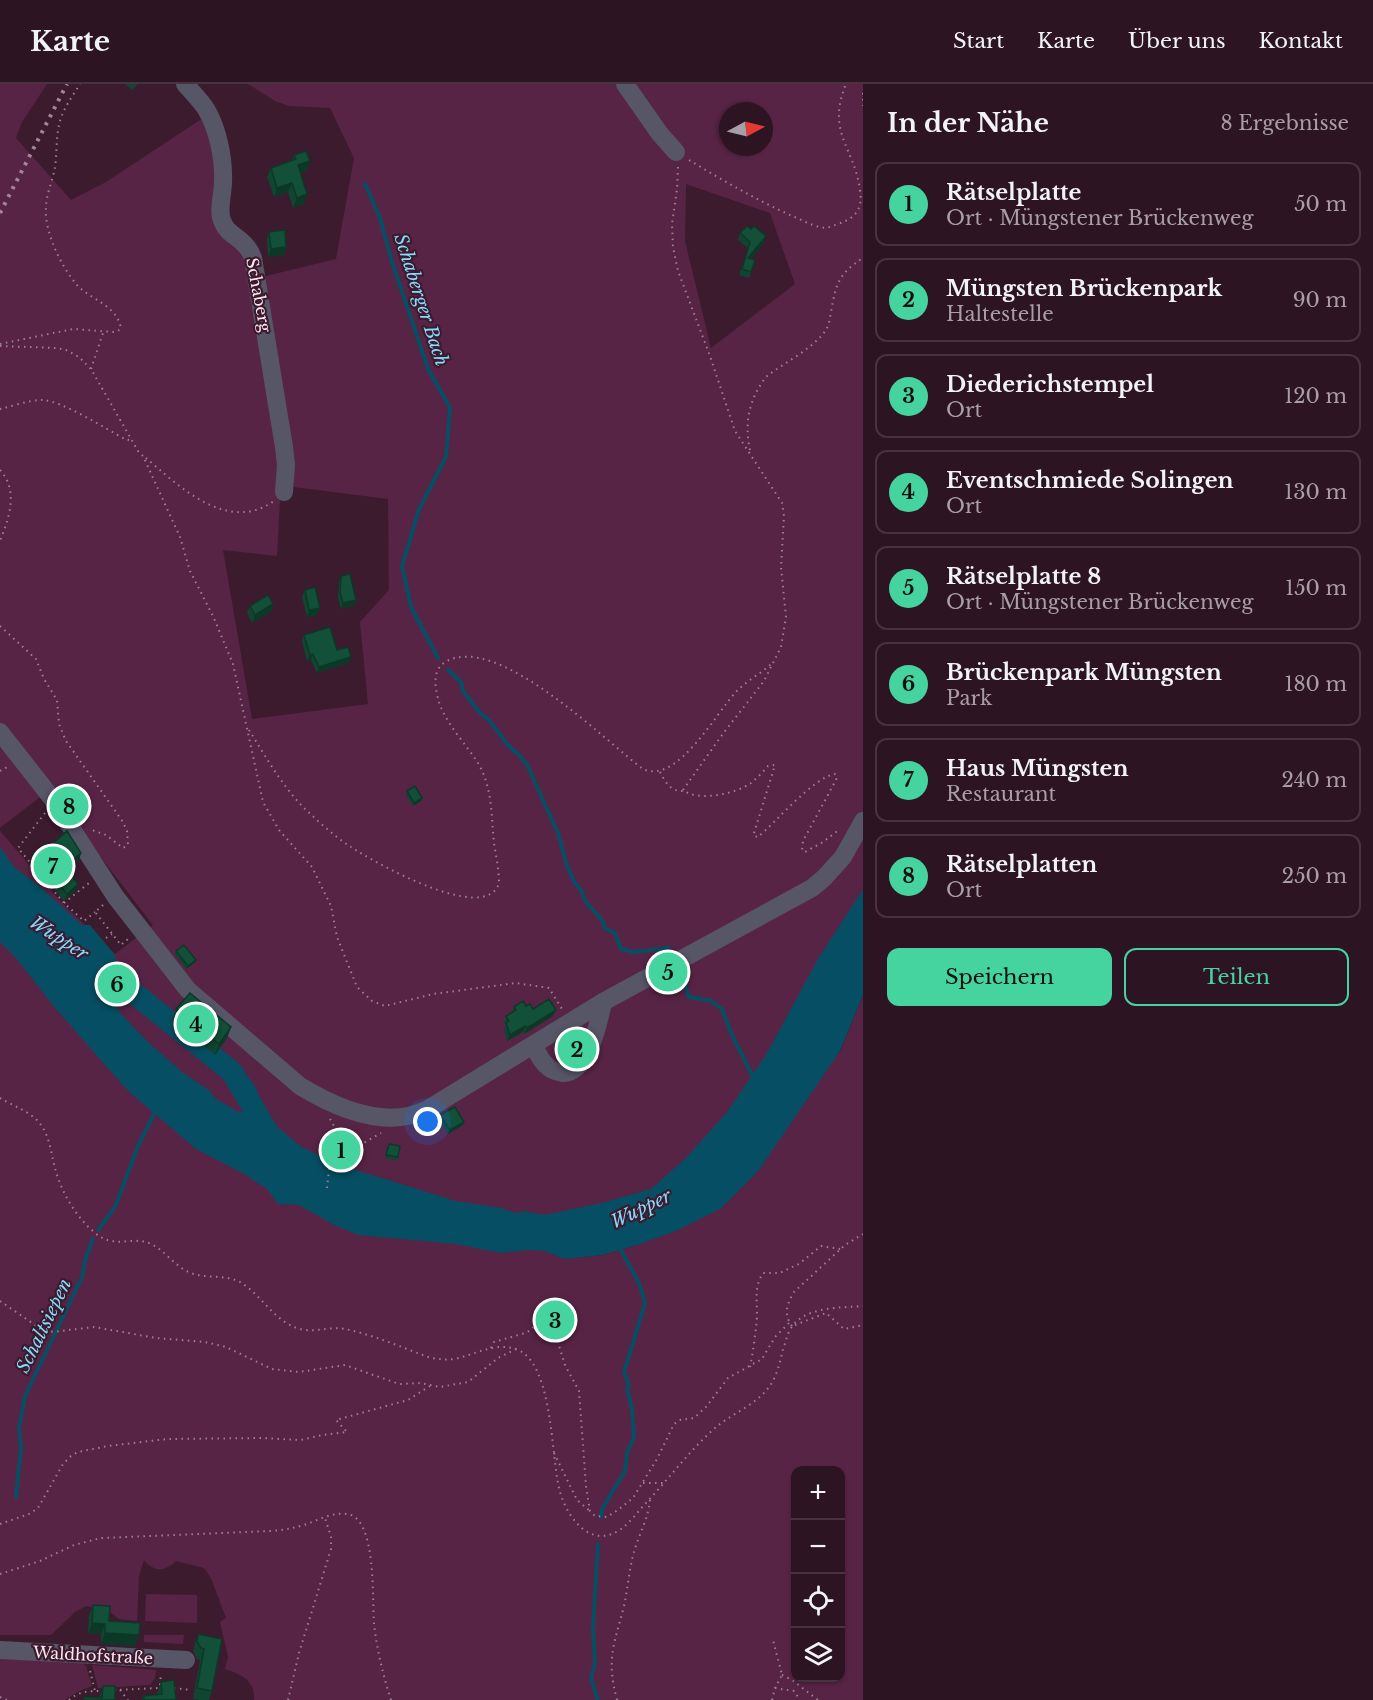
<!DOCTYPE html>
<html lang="de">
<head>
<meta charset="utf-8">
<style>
  :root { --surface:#2d1423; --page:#392130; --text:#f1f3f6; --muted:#a79ea6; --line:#483341; --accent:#45d49f }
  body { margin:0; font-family:"Libre Baskerville",serif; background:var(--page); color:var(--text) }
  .controls { position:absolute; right:18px; bottom:18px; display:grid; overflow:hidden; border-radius:12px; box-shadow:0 2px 4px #0004 }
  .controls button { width:54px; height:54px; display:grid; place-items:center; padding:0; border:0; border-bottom:2px solid var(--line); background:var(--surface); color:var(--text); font:30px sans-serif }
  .compass { position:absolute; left:719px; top:18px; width:54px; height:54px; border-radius:50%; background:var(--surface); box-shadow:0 2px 4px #0004; rotate:83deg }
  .you { position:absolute; left:428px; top:1038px; width:21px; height:21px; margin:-15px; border:4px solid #fff; border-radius:50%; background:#1a73e8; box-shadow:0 0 0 9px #1a73e833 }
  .badge { display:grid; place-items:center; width:39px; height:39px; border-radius:50%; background:var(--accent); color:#111; font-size:20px; font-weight:700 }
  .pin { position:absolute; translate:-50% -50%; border:3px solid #fff; box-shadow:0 2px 6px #0006 }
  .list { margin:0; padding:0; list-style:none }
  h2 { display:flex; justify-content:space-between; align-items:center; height:78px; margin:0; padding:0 24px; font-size:26px }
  h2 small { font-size:20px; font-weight:400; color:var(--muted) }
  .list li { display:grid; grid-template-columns:39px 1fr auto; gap:18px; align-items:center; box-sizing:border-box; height:84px; margin:0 12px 12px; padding:0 12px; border:2px solid var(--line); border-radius:12px }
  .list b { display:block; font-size:22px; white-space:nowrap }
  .list p { margin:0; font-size:20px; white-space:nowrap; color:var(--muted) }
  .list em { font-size:20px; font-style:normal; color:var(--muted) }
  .actions { display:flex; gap:12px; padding:18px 24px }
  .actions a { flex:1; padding:14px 0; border:2px solid var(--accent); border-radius:12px; text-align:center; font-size:21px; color:var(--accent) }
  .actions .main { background:var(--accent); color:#111 }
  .icon { flex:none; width:33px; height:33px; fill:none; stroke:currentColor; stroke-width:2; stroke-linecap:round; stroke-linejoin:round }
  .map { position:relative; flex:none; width:863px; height:1616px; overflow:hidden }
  header { display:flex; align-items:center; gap:36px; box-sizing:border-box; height:84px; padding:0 30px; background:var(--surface); border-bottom:2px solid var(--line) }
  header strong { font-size:28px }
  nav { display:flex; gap:33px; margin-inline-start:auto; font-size:21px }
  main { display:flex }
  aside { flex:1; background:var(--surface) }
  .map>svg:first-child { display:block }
  .green { fill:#582445; fill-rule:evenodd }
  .water { fill:#064e63 }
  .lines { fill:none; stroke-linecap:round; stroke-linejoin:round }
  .stream { stroke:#064e63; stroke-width:4 }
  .river { stroke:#064e63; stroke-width:22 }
  .path { stroke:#9d8191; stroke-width:2; stroke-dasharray:1.5 4.5; stroke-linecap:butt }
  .minor { stroke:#565667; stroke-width:18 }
  .rail { stroke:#a38797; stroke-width:4; stroke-dasharray:3 6; stroke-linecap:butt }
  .wall { fill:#104531 }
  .shaded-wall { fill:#0d3828 }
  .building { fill:#135039; stroke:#0d3828; stroke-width:1.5 }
  .labels { text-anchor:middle; stroke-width:4.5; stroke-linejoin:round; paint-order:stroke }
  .street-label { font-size:16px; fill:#fde6f2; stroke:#3c1b2f }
  .water-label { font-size:18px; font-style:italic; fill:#85dcfd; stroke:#3c1b2f }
</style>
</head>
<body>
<header>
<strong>Karte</strong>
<nav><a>Start</a><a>Karte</a><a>Über uns</a><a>Kontakt</a></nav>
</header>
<main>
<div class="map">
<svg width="863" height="1616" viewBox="0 0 863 1616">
  <rect width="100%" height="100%" fill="#3c1b2f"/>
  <g class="green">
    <path d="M 0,0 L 47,0 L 22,38 L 16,54 L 71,116 L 106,98 L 203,34 L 213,58 L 219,107 L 246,168 L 282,379 L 277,472 L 223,466 L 252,635 L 368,620 L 360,538 L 389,506 L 388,415 L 294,403 L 262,193 L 336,175 L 354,74 L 330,24 L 289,22 L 275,17 L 248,0 L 863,0 L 863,808 L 717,1073 L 564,1175 L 603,1171 L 637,1161 L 840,968 L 863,911 L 863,1616 L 254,1616 C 256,1597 241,1590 225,1585 L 228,1573 L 220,1538 L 226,1534 L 211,1494 L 204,1484 L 176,1477 C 165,1488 153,1488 144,1476 L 139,1492 L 137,1537 L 119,1535 L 106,1525 L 86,1522 L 75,1528 L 51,1551 L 0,1551 L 0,747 L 62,819 L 115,870 L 153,841 L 49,706 L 0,744 ZM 728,27 L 764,27 L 764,63 L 728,63 ZM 686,100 L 770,129 L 795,200 L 711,264 L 685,157 ZM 796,1386 L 840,1386 L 840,1594 L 796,1594 Z"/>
    <path d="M 146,1510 L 197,1511 L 197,1539 L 145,1537 Z"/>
    <path d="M 144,1551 L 184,1551 L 183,1560 L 144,1558 Z"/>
    <path d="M 0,1573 L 78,1576 L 86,1582 L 92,1602 L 79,1607 L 65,1616 L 0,1616 Z"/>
    <path d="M 92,1581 L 156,1586 L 155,1594 L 150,1601 L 98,1604 Z"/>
  </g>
  <g class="water">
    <path d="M 0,763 L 14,783 L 38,801 L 82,841 L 90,841 L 115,871 L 116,886 L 153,924 L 149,931 L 100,901 L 101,905 L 123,932 L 149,959 L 182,988 L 210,1007 L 215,1014 L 238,1028 L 256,1027 L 267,1034 L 301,1063 L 346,1083 L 456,1117 L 501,1124 L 516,1129 L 525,1127 L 544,1131 L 602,1119 L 651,1105 L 685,1075 L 728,1027 L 767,969 L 818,875 L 863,805 L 863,911 L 840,967 L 758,1087 L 720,1125 L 678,1146 L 637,1161 L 603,1171 L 564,1175 L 545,1167 L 529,1166 L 501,1169 L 456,1160 L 358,1151 L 332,1140 L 299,1121 L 278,1120 L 267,1105 L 244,1090 L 196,1065 L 128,1007 L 55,924 L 16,874 L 0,858 Z"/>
    <path d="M 232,978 C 249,994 259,999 260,1023 L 246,1023 L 220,987 Z"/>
  </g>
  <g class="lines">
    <g class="stream">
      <path d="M 365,100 L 380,134 L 392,178 L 428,285 L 450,324 L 446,373 L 419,425 L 402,482 L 411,523 L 438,574"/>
      <path d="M 448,586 L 461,598 L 463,607 L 480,629 L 489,636 L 508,661 L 521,673 L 527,681 L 558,749 L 567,782 L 574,798 L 581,806 L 586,818 L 602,836 L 605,844 L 615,849 L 621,865 L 633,868 L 668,864 L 676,874"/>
      <path d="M 681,883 C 687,893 684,903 689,913 L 711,917 L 722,925 L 732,951 L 753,993"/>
      <path d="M 98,1146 L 115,1123 L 138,1062 L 156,1026"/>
      <path d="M 16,1413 L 21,1364 L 19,1344 L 25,1312 L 82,1193 L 86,1173 L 93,1155"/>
      <path d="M 601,1433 L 602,1425 L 625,1387 L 627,1369 L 634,1353 L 632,1325 L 627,1305 L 629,1300 L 624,1288 L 645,1219 L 639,1199 L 619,1163"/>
      <path d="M 598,1616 L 591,1594 L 595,1579 L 593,1543 L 598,1460"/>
    </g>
    <path class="river" d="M 129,905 L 232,988 L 270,1052"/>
    <g class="path">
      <path d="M 863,9 L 863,22"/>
      <path d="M 689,76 C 722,96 755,115 790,131 C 800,135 810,141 820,143 C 827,145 832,142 838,140 C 856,134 863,125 860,106 C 854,62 826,49 846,0"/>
      <path d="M 678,83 L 677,105 L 672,140 L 673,163 L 678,187 L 710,272 L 735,347 L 782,419 L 784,432 L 781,483 L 786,533 L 781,563 L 764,597 L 722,651 L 683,706 C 697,718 736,710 751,699 C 757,694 763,688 768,682 L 775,681 L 754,749 L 754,752 L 758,753 C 776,738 814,693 835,690 L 837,693 L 836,696 L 803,757 L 802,766 L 805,768 L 823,758 L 840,745"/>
      <path d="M 0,260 L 73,245 L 113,248 L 118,247 L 121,244 C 116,220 90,216 76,200 C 61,182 44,147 46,124 C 46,110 53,96 55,83 C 57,69 56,55 59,41 C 62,26 72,13 80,0"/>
      <path d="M 0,262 L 57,264 L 66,266 L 79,273 L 91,285 L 138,367 L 143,372 L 180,453 L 190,487 L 213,532 L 233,580 L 263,718 L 279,746 L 312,783 L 331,822 L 337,853 L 357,903 L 372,917 L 385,922 L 433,910 L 516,899 L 549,904 L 562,925"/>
      <path d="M 91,285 L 104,246"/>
      <path d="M 0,325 C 13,322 29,316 42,316 C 61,316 106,345 125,355 L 133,357"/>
      <path d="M 750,366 C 744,339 749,314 767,292 C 784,279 814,264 826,246 C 829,241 830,234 831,228 C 836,200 838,190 863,174"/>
      <path d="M 146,374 C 179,402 227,450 274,417"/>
      <path d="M 0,386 C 19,407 9,434 0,457"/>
      <path d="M 0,542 L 36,575 L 44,595 L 57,616 L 59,640 L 66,657 L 123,738 L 127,747 L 128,761 L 123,764 L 106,751 L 89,745"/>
      <path d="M 249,646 C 266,673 282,702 305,725 C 319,738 334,752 351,763 C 372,777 486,842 499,799 C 499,786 496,772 494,759 C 491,731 493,705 478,679 C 466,660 446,640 439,618 C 435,604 431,585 447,577 C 499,550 604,656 643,685 C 677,701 716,629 736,608 C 747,596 761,590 772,579"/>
      <path d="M 0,687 L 9,682"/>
      <path d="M 660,688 C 665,698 671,708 683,707"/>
      <path d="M 45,729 L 18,764 L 64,819 L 84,837 L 95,828"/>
      <path d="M 64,819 L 89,799"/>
      <path d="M 103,821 L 95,828 L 121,861 L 129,854"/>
      <path d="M 106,854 L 112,850"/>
      <path d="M 0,1014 C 13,1022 32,1028 41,1041 C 50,1053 51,1070 55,1084 C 61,1108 76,1133 95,1149 C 115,1166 133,1151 151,1160 C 166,1167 175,1183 191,1189 C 206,1195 225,1190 240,1198 C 262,1211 274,1238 300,1245 C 315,1249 330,1242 345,1245 C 374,1251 403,1264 431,1274 C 439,1275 446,1276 454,1275 C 475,1271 494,1258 516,1265 C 553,1278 551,1371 559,1404 C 565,1430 588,1465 618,1447 C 629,1440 636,1430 644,1421 C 668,1396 688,1368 715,1344 C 731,1330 756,1321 769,1303 C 777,1292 780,1278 783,1265 C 786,1258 787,1250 791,1244 C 805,1222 841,1224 863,1222"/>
      <path d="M 330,1035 L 348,1067"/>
      <path d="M 327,1104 L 330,1078 L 381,1049"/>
      <path d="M 0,1217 L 38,1243 L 53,1248 L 94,1243 L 156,1254 L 205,1258 L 226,1263 L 272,1285 L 299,1288 L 345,1281 L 399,1300 L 421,1299 L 440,1303 L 468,1298 L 498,1274 L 516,1265"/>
      <path d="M 795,1241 L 826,1229 L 844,1245 L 863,1241"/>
      <path d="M 792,1242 C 783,1230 787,1220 794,1208 L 845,1161 L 863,1150"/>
      <path d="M 491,1264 L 494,1258 L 525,1249 L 531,1246 L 540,1235 L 553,1243 L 565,1281 L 579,1307 L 586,1402 L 590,1427 L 595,1432 L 607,1433 L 618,1426 L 633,1414 L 657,1375 L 674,1340 L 680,1336 L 694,1334 L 706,1323 L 728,1294 L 762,1275 L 775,1253 L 790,1238"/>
      <path d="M 750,1283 C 752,1274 757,1241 757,1231 C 757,1216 754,1203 763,1189 L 780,1189 L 788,1185 L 799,1180 L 821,1162 L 840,1165"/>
      <path d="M 554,1369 L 577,1416 L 590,1427"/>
      <path d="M 643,1399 L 664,1399"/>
      <path d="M 0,1440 L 29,1430 L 38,1424 L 63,1380 L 71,1372 L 78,1368 L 108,1362 L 167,1355 L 261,1354 L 301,1356 L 322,1351 L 347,1348 L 336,1336 L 408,1316 L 430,1302"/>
      <path d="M 0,1490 L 40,1477 L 74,1461 L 101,1454 L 271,1447 C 284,1446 295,1444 307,1440 C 320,1435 333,1428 347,1430 C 377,1433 372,1517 374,1540 C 377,1566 383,1591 391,1616"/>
      <path d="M 90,1587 L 95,1607"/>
      <path d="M 782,1591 L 792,1596 L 818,1616"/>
      <path d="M 160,1601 L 161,1589"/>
      <path d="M 174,1604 L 191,1606"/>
      <path d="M 775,1604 L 794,1607 L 800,1616"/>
      <path d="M 114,1606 L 159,1604"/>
      <path d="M 120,1606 L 128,1616"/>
      <path d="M 0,1613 L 7,1616"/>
      <path d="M 69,1616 C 79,1607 89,1607 102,1607"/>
      <path d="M 288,1616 L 299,1569 L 331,1465 L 331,1453 L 325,1434"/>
      <path d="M 617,1616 C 606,1574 614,1561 624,1522 C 628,1504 629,1485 634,1468 C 639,1450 649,1433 650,1415"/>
      <path d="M 772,1616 L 775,1604 L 782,1591 L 773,1556"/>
    </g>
    <g class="minor">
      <path d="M 185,0 C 192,8 200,16 206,25 C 218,45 224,75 223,98 C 223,111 217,127 223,139 C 229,153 246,154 253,174 L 284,363 L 286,381 L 284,408"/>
      <path d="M 625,0 L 660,50 L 676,68"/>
      <path d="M 0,648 L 54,717 L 115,812 L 188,906 L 300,1002 C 336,1024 387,1046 428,1025 L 603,918 L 812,804 L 824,794 L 843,773 L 863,737"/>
      <path d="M 533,961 C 537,967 540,976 546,981 C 550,986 556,988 563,989 C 588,989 599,938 603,918"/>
      <path d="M 0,1566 L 186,1576"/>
    </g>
    <path class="rail" d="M 0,129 L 67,0"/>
  </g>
  <g class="wall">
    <path d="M 125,0 L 138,0 L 132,6 Z"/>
    <path d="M 294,71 L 310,77 L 306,87 L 300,89 L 304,120 L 293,124 L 288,108 L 274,113 L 267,93 L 271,84 L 292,77 Z"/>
    <path d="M 269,148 L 286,163 L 284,171 L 268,173 L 267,155 Z"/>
    <path d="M 740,149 L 764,159 L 751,174 L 755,176 L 749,194 L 739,191 L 748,164 L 738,156 Z"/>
    <path d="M 341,492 L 356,516 L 354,522 L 341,525 L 338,514 L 339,498 Z"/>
    <path d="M 305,506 L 317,531 L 307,533 L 302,513 Z"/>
    <path d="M 273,520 L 271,528 L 252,539 L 247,529 L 250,522 Z"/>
    <path d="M 304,551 L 337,566 L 349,579 L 317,589 L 311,576 L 307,577 L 302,557 Z"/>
    <path d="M 407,707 L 421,717 L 413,722 L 406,711 Z"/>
    <path d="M 48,764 L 79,776 L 71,782 L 69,789 L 76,807 L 64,817 L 31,777 L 34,770 Z"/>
    <path d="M 176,867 L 194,879 L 186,885 L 175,870 Z"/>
    <path d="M 526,922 L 533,925 L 556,926 L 553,932 L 524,950 L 523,948 L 507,957 L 504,945 L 506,941 L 504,938 L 506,932 L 512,929 L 514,923 Z"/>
    <path d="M 176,925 L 231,943 L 227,954 L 215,971 L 192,952 L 189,955 L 172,936 Z"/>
    <path d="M 440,1031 L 464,1038 L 463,1041 L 448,1050 L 439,1035 Z"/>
    <path d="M 389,1060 L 398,1073 L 396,1077 L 385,1074 Z"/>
    <path d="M 93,1521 L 109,1537 L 139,1551 L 135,1562 L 101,1560 L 101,1550 L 88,1550 L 89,1532 Z"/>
    <path d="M 198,1550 L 222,1555 L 212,1607 L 209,1616 L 199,1616 L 193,1615 L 200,1576 L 197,1575 L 193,1567 Z"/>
    <path d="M 161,1598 L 176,1616 L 142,1616 L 144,1612 L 157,1610 Z"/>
    <path d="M 103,1602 L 115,1616 L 83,1616 L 84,1613 L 99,1614 Z"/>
  </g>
  <g class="shaded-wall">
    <path d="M 310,77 L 306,87 L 294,91 L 298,81 Z"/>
    <path d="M 292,99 L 288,108 L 274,113 L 277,104 Z"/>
    <path d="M 307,110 L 304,120 L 293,124 L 297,114 Z"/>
    <path d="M 766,152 L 764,159 L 746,180 L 748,174 Z"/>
    <path d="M 286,163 L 284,171 L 268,173 L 271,165 Z"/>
    <path d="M 356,516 L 354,522 L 341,525 L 343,519 Z"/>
    <path d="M 273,520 L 271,528 L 252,539 L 255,531 Z"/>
    <path d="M 320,524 L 317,531 L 307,533 L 309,526 Z"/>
    <path d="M 313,570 L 311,576 L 307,577 L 310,571 Z"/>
    <path d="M 351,573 L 349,579 L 317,589 L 319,583 Z"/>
    <path d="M 422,714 L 421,717 L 413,722 L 414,719 Z"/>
    <path d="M 81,769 L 79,776 L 66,786 L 69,779 Z"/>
    <path d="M 78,800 L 76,807 L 64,817 L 67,810 Z"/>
    <path d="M 196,876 L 194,879 L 186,885 L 188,882 Z"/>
    <path d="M 556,926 L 553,932 L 524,950 L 527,944 Z"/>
    <path d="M 196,941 L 192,952 L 189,955 L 193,944 Z"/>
    <path d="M 525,942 L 523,948 L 507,957 L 510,951 Z"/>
    <path d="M 231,943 L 227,954 L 215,971 L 219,960 Z"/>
    <path d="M 464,1038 L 463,1041 L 448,1050 L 450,1046 Z"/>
    <path d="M 92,1539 L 105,1540 L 101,1550 L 88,1550 Z"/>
    <path d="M 105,1549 L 139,1551 L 135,1562 L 101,1560 Z"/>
  </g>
  <g class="building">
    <path d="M 306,67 L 310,77 L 298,81 L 307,110 L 297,114 L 292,99 L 277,104 L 271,84 L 296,75 L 294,71 Z"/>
    <path d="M 747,142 L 751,145 L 754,142 L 766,152 L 748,174 L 755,176 L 751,188 L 742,185 L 750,158 L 740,149 Z"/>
    <path d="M 285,146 L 286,163 L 271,165 L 269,148 Z"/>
    <path d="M 350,490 L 356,516 L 343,519 L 340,508 L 341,492 Z"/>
    <path d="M 315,503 L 320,524 L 309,526 L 305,506 Z"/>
    <path d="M 268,511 L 273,520 L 255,531 L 250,522 Z"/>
    <path d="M 330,543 L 337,566 L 348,563 L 351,573 L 319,583 L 313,570 L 310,571 L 304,551 Z"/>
    <path d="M 415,702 L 422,714 L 414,719 L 407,707 Z"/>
    <path d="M 67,747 L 81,769 L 69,779 L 71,782 L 67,786 L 78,800 L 67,810 L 34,770 L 45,761 L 48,764 Z"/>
    <path d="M 184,861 L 196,876 L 188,882 L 176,867 Z"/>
    <path d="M 190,909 L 231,943 L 219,960 L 196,941 L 193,944 L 176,925 Z"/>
    <path d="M 549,915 L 556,926 L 527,944 L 525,942 L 510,951 L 506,939 L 509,937 L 506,932 L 516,926 L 514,923 L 523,917 L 526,922 L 530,920 L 533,925 Z"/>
    <path d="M 455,1023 L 464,1038 L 450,1046 L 440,1031 Z"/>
    <path d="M 389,1060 L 400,1062 L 398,1073 L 386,1071 Z"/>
    <path d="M 93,1521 L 110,1522 L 109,1537 L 140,1539 L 139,1551 L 105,1549 L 105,1540 L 92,1539 Z"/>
    <path d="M 198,1550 L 222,1555 L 212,1607 L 197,1604 L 204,1565 L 201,1564 L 197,1557 Z"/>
    <path d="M 174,1596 L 176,1616 L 144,1616 L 144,1612 L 162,1610 L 161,1598 Z"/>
    <path d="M 103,1602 L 115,1602 L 115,1616 L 84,1616 L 84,1613 L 102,1614 Z"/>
  </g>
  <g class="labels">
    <g class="street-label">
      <text transform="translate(259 211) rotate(79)" y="6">Schaberg</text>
      <text transform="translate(93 1571) rotate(3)" y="6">Waldhofstraße</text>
    </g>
    <g class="water-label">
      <text transform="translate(421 216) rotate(72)" y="6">Schaberger Bach</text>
      <text transform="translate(59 854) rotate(33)" y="6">Wupper</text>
      <text transform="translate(641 1125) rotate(-26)" y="6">Wupper</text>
      <text transform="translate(44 1242) rotate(-64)" y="6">Schaltsiepen</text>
    </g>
  </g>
</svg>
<div class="controls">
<button>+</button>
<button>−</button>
<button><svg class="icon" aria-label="locate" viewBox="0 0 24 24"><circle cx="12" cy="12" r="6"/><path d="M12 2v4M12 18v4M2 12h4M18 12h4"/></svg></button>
<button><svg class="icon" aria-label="layers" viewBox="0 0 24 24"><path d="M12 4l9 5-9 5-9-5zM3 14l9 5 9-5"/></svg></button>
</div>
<svg class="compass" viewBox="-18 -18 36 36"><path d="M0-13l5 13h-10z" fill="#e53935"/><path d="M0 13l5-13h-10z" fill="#a79ea6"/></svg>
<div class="you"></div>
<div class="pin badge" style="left:341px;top:1066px">1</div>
<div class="pin badge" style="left:577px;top:965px">2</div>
<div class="pin badge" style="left:555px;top:1236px">3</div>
<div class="pin badge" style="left:196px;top:940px">4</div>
<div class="pin badge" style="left:668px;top:888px">5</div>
<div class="pin badge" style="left:117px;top:900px">6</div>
<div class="pin badge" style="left:53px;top:782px">7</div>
<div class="pin badge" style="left:69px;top:722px">8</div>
</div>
<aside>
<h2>In der Nähe<small>8 Ergebnisse</small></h2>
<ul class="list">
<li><span class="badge">1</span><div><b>Rätselplatte</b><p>Ort · Müngstener Brückenweg</p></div><em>50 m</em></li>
<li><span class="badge">2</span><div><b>Müngsten Brückenpark</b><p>Haltestelle</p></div><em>90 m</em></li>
<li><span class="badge">3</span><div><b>Diederichstempel</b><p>Ort</p></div><em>120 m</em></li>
<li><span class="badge">4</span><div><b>Eventschmiede Solingen</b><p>Ort</p></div><em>130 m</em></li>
<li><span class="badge">5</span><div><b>Rätselplatte 8</b><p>Ort · Müngstener Brückenweg</p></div><em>150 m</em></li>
<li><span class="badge">6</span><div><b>Brückenpark Müngsten</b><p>Park</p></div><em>180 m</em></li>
<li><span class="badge">7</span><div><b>Haus Müngsten</b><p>Restaurant</p></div><em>240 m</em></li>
<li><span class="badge">8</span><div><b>Rätselplatten</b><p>Ort</p></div><em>250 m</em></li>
</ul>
<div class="actions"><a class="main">Speichern</a><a>Teilen</a></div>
</aside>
</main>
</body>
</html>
